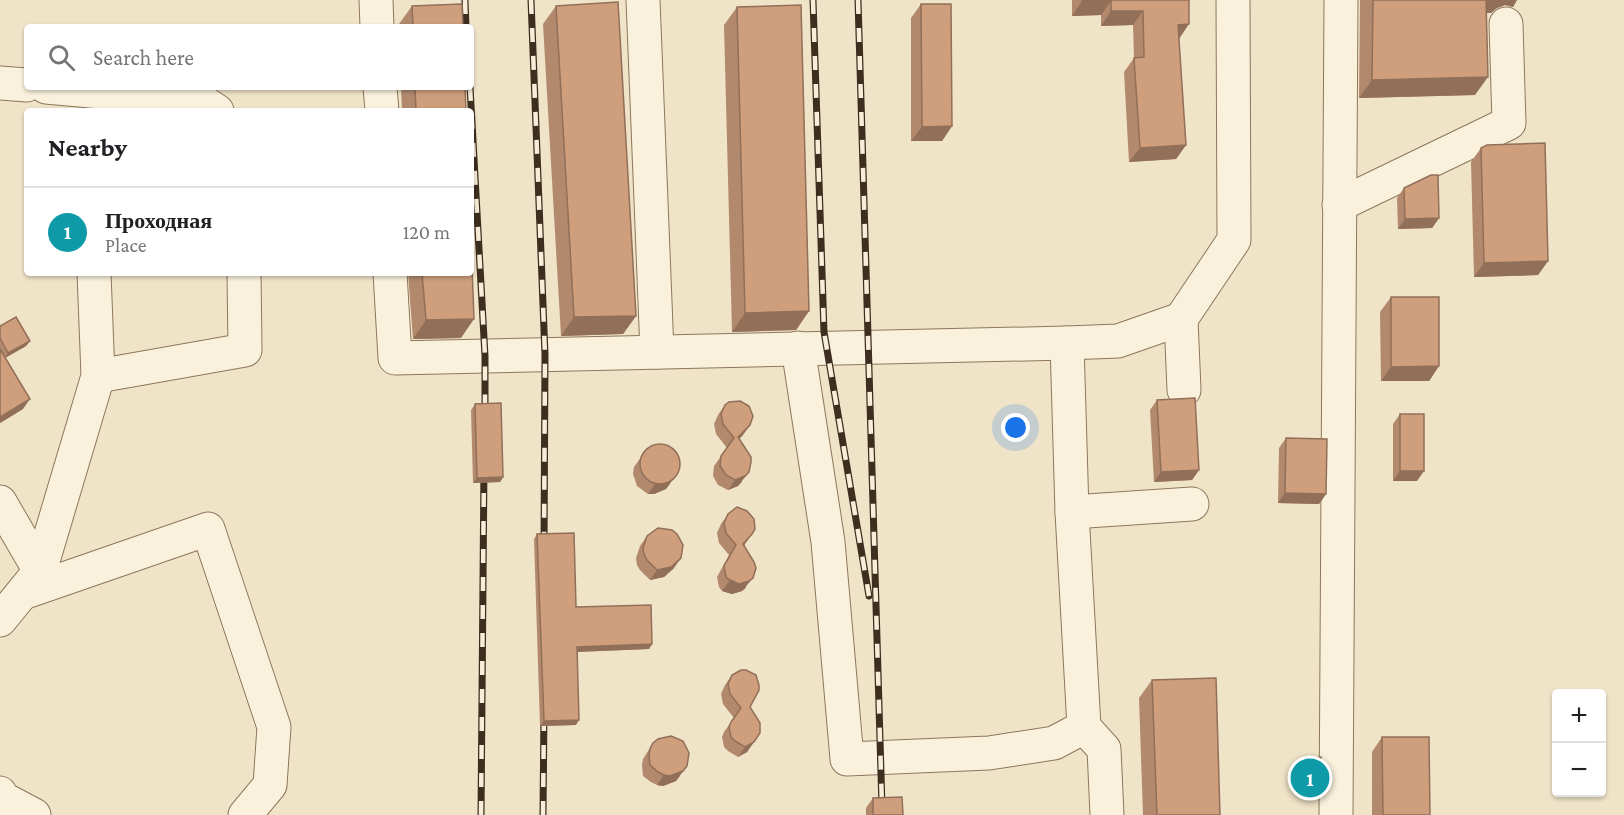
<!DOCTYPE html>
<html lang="en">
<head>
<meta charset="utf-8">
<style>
  :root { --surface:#fff; --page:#f2f2f2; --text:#202124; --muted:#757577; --line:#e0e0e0; --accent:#2563eb }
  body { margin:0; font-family:"Crimson Pro",serif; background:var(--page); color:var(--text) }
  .controls { position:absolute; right:18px; bottom:18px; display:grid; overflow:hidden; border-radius:6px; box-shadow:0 2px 4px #0004 }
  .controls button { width:54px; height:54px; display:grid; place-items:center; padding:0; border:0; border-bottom:2px solid var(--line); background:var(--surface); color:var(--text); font:30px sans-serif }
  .you { position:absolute; left:1016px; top:428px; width:21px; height:21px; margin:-15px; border:4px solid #fff; border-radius:50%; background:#1a73e8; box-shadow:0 0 0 9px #1a73e833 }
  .badge { display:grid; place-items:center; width:39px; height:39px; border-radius:50%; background:var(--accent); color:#fff; font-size:20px; font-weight:700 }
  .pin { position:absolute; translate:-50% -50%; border:3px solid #fff; box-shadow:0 2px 6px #0006 }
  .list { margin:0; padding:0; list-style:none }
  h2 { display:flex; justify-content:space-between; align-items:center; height:78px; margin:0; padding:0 24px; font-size:26px }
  h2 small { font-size:20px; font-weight:400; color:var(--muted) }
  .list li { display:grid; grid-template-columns:39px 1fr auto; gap:18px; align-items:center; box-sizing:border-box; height:90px; padding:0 24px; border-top:2px solid var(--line) }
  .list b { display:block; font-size:22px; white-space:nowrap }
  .list p { margin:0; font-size:20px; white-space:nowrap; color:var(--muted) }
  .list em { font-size:20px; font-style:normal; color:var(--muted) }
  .icon { flex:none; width:33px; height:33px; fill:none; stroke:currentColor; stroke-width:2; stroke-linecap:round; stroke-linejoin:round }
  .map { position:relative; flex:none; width:1624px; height:815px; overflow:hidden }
  .search { position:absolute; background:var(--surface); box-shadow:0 2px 4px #0004; left:24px; top:24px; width:450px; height:66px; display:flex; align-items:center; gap:15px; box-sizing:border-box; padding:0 21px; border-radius:6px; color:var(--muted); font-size:22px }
  .panel { position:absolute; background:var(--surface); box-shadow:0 2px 4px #0004; left:24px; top:108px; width:450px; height:168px; border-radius:6px }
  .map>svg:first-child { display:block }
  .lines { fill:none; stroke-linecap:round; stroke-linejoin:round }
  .minor-casing { stroke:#8d765c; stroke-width:35 }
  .minor { stroke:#faf1dc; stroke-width:33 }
  .rail-casing { stroke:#3d2e20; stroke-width:7 }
  .rail { stroke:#f7eed8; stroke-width:4.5; stroke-dasharray:14; stroke-linecap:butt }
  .wall { fill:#b2896c }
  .shaded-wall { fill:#916f58 }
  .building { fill:#cf9f7d; stroke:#916f58; stroke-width:1.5 }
</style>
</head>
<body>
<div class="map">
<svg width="1624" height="815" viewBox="0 0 1624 815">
  <rect width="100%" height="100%" fill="#f0e4c8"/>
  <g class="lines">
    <g class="minor-casing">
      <g id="minor">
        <path d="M 376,0 L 377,27"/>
        <path d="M 643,0 L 657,352"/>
        <path d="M 0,83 L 27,85"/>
        <path d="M 46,87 L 202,101 L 217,111"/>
        <path d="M 380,87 L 382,111"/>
        <path d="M 1339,205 L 1509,123 L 1506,24"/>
        <path d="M 390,273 L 395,358 L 1067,343 L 1118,341 L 1181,319 L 1234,240 L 1233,0"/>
        <path d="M 1181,319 L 1184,390"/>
        <path d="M 798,348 L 828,542 L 847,759 L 989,753 L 1054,743 L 1084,727 L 1072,512 L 1067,343"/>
        <path d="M 98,376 L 245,350 L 244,273"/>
        <path d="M 0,502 L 40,571"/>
        <path d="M 1072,512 L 1192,504"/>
        <path d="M 23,593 L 208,529 L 274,727 L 270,785 L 245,815"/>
        <path d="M 0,620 L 40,571 L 98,376 L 94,273"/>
        <path d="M 1084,727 L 1104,749 L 1107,815"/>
        <path d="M 0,793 L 2,798 L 34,815"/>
        <path d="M 1336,815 L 1341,0"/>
      </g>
    </g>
    <use href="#minor" class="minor"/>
    <g class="rail-casing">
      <g id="rail">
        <path d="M 465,0 L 466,27"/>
        <path d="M 531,0 L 545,355 L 544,551"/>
        <path d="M 813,0 L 824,332 L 869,596"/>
        <path d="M 858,0 L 882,807"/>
        <path d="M 470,87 L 485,356 L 485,420"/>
        <path d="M 481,815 L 484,465"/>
        <path d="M 543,815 L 544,710"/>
      </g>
    </g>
    <use href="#rail" class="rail"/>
  </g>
  <g class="wall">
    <path d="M 1072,0 L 1189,0 L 1179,39 L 1186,145 L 1176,159 L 1129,162 L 1124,72 L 1134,58 L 1133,25 L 1101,26 L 1101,15 L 1072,16 Z"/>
    <path d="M 1360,0 L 1517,0 L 1513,7 L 1505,5 L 1497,8 L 1491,13 L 1487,13 L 1475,95 L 1359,98 Z"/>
    <path d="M 921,4 L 952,126 L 942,141 L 911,141 L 911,18 Z"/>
    <path d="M 412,6 L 463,27 L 399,27 L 399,24 Z"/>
    <path d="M 556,6 L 636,316 L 623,334 L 561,336 L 543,24 Z"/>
    <path d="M 737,7 L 809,311 L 796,330 L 732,332 L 724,25 Z"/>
    <path d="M 401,87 L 465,87 L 466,111 L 402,111 Z"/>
    <path d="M 1481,148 L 1548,261 L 1538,275 L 1474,277 L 1471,162 Z"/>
    <path d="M 1404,188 L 1439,218 L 1432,228 L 1398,229 L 1397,198 Z"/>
    <path d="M 408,273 L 471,273 L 461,338 L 413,339 Z"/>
    <path d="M 1391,297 L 1439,366 L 1429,381 L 1381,381 L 1380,312 Z"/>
    <path d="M 0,326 L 30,341 L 26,346 L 5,358 L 23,409 L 0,423 Z"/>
    <path d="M 1157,400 L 1199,470 L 1192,480 L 1154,482 L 1150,410 Z"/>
    <path d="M 475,404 L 503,477 L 500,482 L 473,483 L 471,410 Z"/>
    <path d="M 725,405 L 743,435 L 739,439 L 742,482 L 738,486 L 728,490 L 718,485 L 713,476 L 714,466 L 727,448 L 716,434 L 714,424 L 718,415 Z"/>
    <path d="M 1400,414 L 1417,481 L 1393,481 L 1393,424 Z"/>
    <path d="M 1286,438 L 1326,494 L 1319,504 L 1278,503 L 1279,448 Z"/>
    <path d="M 641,457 L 670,484 L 666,489 L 654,494 L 648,494 L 637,486 L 633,474 L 634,467 Z"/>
    <path d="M 728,514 L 752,534 L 744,546 L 746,588 L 742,591 L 732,594 L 722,591 L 719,587 L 717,577 L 729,555 L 719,543 L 717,533 L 721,524 Z"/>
    <path d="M 537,534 L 576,607 L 652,644 L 649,649 L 577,652 L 576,725 L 540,726 L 534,539 Z"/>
    <path d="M 647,536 L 674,568 L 664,577 L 650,580 L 640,570 L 637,565 L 636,558 L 640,546 Z"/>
    <path d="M 732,675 L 750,707 L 760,733 L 747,752 L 738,757 L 728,751 L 724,747 L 722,737 L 724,732 L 734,718 L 723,704 L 721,694 L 725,685 Z"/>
    <path d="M 1152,680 L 1220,815 L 1143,815 L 1139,698 Z"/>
    <path d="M 1382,737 L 1430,815 L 1372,815 L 1372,752 Z"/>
    <path d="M 653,743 L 680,776 L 676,781 L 663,786 L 657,785 L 651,782 L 643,776 L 642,765 L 643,759 Z"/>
    <path d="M 1300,760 L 1317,792 L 1300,794 L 1297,765 Z"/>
    <path d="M 873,798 L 903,815 L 866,815 L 866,808 Z"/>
  </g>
  <g class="shaded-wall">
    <path d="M 1483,0 L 1517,0 L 1513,7 L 1505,5 L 1497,8 L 1491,13 L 1473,13 Z"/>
    <path d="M 1082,1 L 1111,1 L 1101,15 L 1072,16 Z"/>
    <path d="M 1111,11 L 1143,11 L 1133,25 L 1101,26 Z"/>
    <path d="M 1189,24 L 1179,39 L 1178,25 Z"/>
    <path d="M 1488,77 L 1475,95 L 1359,98 L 1372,80 Z"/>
    <path d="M 952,126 L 942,141 L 911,141 L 922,127 Z"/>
    <path d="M 1186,145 L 1176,159 L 1129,162 L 1140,148 Z"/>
    <path d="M 1439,218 L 1432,228 L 1398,229 L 1405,219 Z"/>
    <path d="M 1548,261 L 1538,275 L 1474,277 L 1484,263 Z"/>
    <path d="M 809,311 L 796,330 L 732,332 L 745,313 Z"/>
    <path d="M 636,316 L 623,334 L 561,336 L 574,317 Z"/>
    <path d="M 474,319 L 461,338 L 413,339 L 426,320 Z"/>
    <path d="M 30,341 L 26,346 L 5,358 L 8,353 Z"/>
    <path d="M 1439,366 L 1429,381 L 1381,381 L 1391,367 Z"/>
    <path d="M 30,399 L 23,409 L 0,423 L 0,417 Z"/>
    <path d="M 750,425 L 743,435 L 731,447 L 738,437 Z"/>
    <path d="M 1199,470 L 1192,480 L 1154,482 L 1161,472 Z"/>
    <path d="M 1400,471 L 1424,471 L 1417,481 L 1393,481 Z"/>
    <path d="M 749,472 L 738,486 L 728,490 L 735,480 Z"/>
    <path d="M 677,474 L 666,489 L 654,494 L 648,494 L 655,484 Z"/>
    <path d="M 503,477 L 500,482 L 473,483 L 477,478 Z"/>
    <path d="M 1285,493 L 1326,494 L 1319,504 L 1278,503 Z"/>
    <path d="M 681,558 L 674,568 L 664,577 L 650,580 L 657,570 Z"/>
    <path d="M 753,578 L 742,591 L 732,594 L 722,591 L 730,580 Z"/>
    <path d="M 652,644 L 649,649 L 573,652 L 577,647 Z"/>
    <path d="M 579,720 L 576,725 L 540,726 L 544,721 Z"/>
    <path d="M 754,742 L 747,752 L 738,757 L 745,747 Z"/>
    <path d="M 687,766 L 676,781 L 663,786 L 657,785 L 664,775 Z"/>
    <path d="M 1321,787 L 1317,792 L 1300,794 L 1304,789 Z"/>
  </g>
  <g class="building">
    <path d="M 1082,0 L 1189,0 L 1189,24 L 1178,25 L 1186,145 L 1140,148 L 1134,58 L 1144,57 L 1143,11 L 1111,11 L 1111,1 L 1082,1 Z"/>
    <path d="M 1373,0 L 1486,0 L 1488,77 L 1372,80 Z"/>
    <path d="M 618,2 L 636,316 L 574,317 L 556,6 Z"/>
    <path d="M 462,4 L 463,27 L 413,27 L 412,6 Z"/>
    <path d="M 921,4 L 951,4 L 952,126 L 922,127 Z"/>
    <path d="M 801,5 L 809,311 L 745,313 L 737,7 Z"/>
    <path d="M 415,87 L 465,87 L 466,111 L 416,111 Z"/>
    <path d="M 1545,143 L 1548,261 L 1484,263 L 1481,148 L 1487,145 Z"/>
    <path d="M 1431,175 L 1438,175 L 1439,218 L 1405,219 L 1404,188 Z"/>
    <path d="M 471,240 L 474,319 L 426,320 L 422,273 L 471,273 Z"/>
    <path d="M 1391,297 L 1439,297 L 1439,366 L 1391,367 Z"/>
    <path d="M 16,317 L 30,341 L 8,353 L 0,338 L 0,326 Z"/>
    <path d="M 0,349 L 30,399 L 0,417 Z"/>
    <path d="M 1195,398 L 1199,470 L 1161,472 L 1157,400 Z"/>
    <path d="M 740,401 L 749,406 L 753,416 L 750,425 L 738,437 L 751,457 L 751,462 L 749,472 L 745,476 L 735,480 L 726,475 L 720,466 L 721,456 L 734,438 L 723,424 L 721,414 L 725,405 L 729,402 Z"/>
    <path d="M 501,403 L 503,477 L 477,478 L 475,404 Z"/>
    <rect x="1400" y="414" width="24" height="57"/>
    <path d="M 1286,438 L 1327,439 L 1326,494 L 1285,493 Z"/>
    <circle cx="660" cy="464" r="20"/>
    <path d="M 737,507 L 747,511 L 754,519 L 755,529 L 752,534 L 743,544 L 754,562 L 756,568 L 753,578 L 749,581 L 739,584 L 730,580 L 726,577 L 724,566 L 736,545 L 726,533 L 724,523 L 728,514 Z"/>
    <path d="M 658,528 L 672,530 L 677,534 L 683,545 L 681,558 L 671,567 L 657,570 L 647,560 L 644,554 L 643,548 L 647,536 Z"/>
    <path d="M 574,533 L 576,607 L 651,605 L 652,644 L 577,647 L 579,720 L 544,721 L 537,534 Z"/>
    <path d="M 741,670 L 746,670 L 756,675 L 759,685 L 759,690 L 750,707 L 760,723 L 760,733 L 754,742 L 745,747 L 735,741 L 731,737 L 729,727 L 731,722 L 741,708 L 730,694 L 728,684 L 732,675 Z"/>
    <path d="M 1216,678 L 1220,815 L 1157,815 L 1152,680 Z"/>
    <path d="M 671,736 L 683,741 L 689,753 L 687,766 L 683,771 L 670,776 L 664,775 L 658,772 L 650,765 L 649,755 L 650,749 L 653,743 L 658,739 Z"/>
    <path d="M 1382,737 L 1429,737 L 1430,815 L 1383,815 Z"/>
    <path d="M 1321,757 L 1321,787 L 1304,789 L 1300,760 Z"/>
    <path d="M 902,797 L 903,815 L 873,815 L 873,798 Z"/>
  </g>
</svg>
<div class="controls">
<button>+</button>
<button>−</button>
</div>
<div class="you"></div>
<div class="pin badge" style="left:1310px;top:778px;background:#0f9aa8">1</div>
<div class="search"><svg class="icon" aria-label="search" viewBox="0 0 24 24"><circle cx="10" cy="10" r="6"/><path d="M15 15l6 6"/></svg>Search here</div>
<section class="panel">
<h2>Nearby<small></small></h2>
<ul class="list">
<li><span class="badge" style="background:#0f9aa8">1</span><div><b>Проходная</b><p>Place</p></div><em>120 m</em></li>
</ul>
</section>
</div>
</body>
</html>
